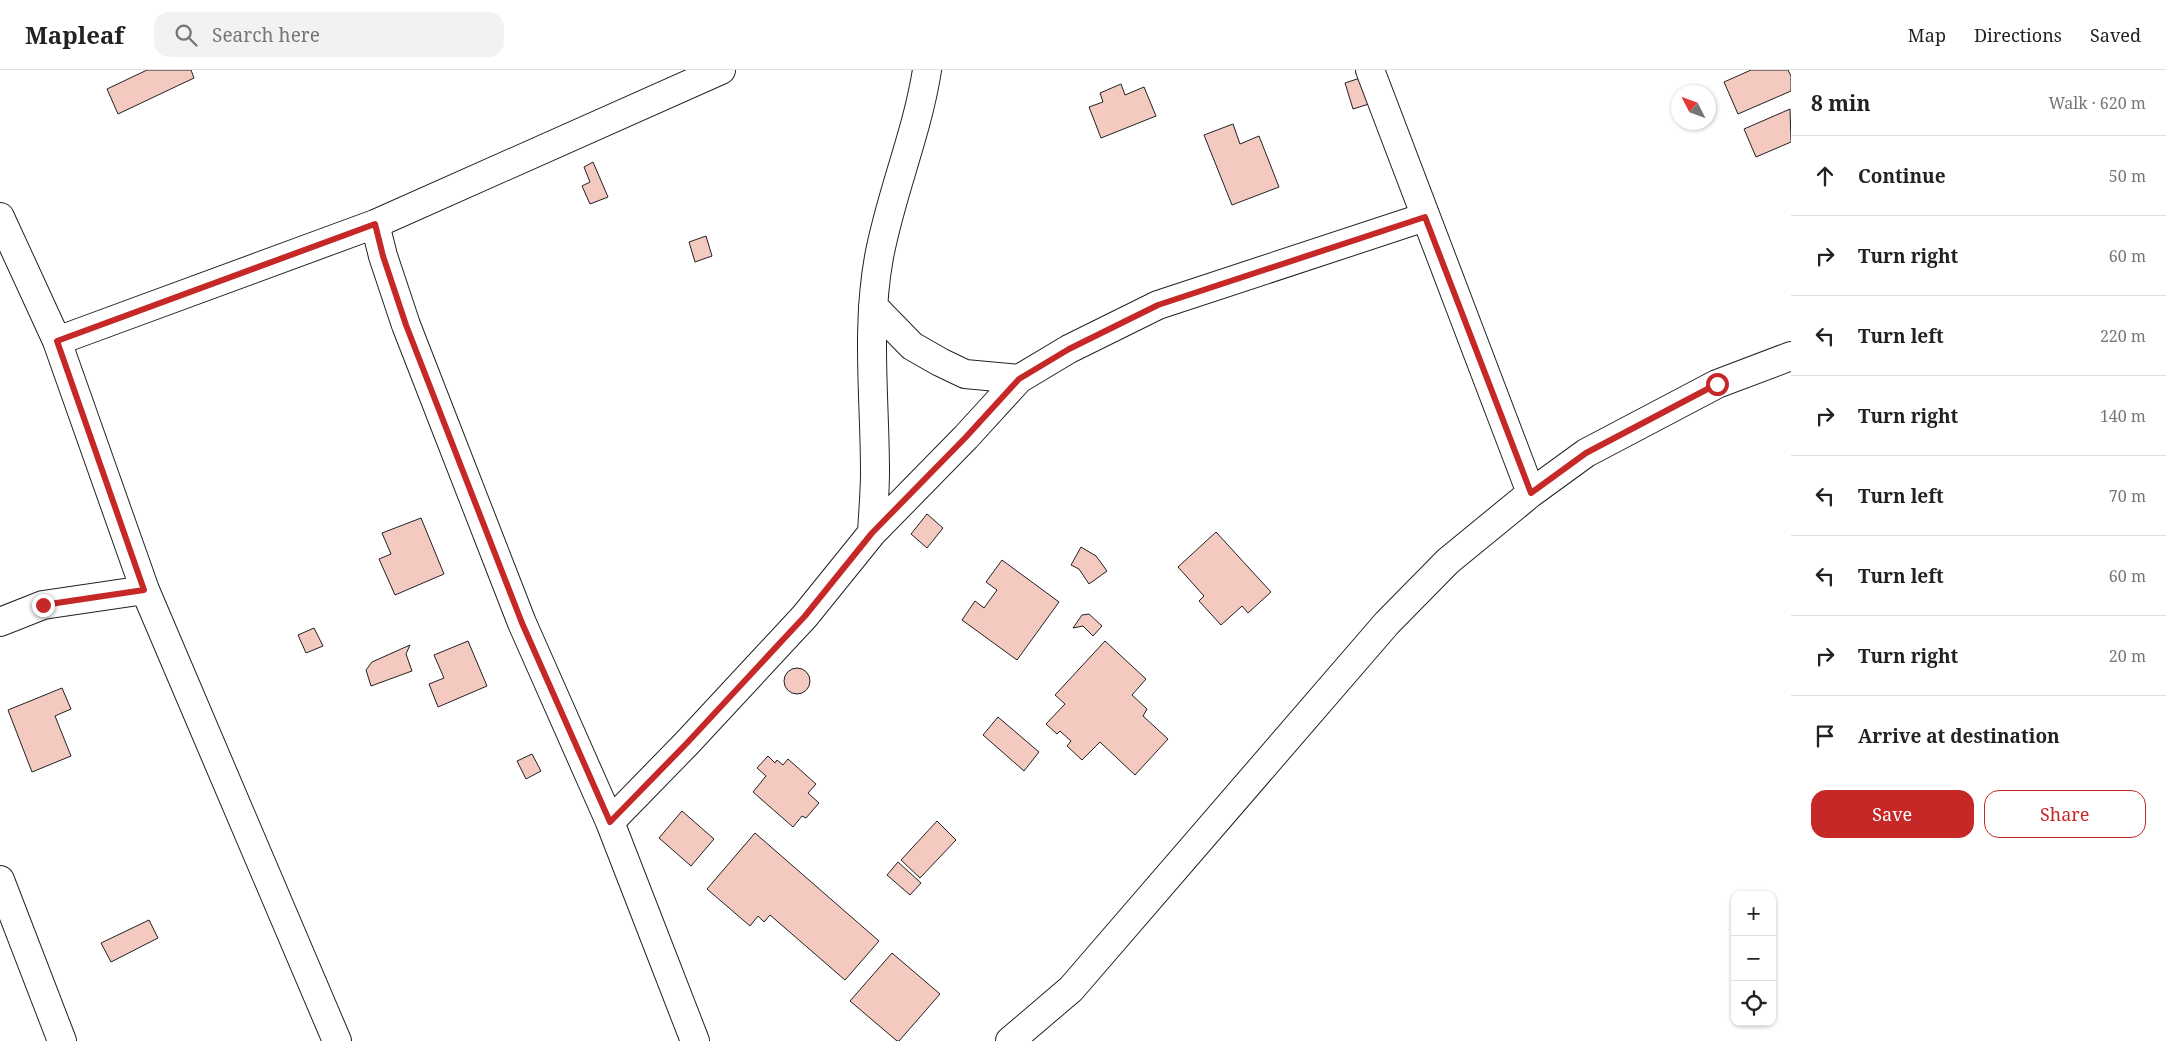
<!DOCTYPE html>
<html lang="en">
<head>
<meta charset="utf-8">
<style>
	:root { --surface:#fff; --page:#f2f2f2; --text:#222; --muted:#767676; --line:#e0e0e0; --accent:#c62828 }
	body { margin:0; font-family:"Noto Serif",serif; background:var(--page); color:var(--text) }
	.controls { position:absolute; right:15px; bottom:15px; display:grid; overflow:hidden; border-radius:10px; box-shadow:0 1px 4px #0004 }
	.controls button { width:45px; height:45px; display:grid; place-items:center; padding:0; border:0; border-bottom:1px solid var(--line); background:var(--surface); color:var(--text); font:25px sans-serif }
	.compass { position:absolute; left:1671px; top:15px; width:45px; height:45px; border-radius:50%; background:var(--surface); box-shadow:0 1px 4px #0004; rotate:312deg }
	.stop { position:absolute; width:15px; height:15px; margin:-11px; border:4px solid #c62828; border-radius:50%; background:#fff }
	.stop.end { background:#c62828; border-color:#fff; box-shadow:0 1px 5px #0008 }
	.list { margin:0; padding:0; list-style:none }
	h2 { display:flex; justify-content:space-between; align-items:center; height:65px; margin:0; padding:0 20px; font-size:21px }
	h2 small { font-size:16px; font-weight:400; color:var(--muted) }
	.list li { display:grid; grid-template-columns:32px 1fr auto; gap:15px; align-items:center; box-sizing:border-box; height:80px; padding:0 20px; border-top:1px solid var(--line) }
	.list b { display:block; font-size:19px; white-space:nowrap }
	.list em { font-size:16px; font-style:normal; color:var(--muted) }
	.actions { display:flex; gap:10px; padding:15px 20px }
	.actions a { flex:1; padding:11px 0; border:1px solid var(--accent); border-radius:15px; text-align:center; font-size:18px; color:var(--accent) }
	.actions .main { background:var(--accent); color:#fff }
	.icon { flex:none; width:28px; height:28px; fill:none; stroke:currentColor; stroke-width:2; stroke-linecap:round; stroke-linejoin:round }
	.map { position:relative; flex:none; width:1791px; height:971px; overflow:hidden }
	header { display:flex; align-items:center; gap:30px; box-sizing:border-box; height:70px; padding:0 25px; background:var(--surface); border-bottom:1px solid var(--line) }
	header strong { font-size:24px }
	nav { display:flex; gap:28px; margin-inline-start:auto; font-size:18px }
	.search { width:350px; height:45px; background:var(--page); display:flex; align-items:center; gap:12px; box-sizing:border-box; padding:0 18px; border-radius:15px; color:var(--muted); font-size:19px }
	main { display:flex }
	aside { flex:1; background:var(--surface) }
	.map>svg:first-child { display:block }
</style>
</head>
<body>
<header>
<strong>Mapleaf</strong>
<div class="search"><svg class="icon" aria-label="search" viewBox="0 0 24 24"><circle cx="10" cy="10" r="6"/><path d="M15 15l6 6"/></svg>Search here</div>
<nav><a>Map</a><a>Directions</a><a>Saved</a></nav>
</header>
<main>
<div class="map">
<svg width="1791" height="971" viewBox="0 0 1791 971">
	<rect width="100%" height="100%" fill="#fff"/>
	<path fill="#f3c9c0" stroke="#222" d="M147,0H191L194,8L118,44L107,19Z
		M1751,0H1788L1791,6V21L1738,44L1724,12Z
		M1366,6L1375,32L1353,39L1345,13Z
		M1121,14L1125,25L1144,17L1156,46L1101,68L1089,37L1103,32L1100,23Z
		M1790,39L1791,72L1756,87L1744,59Z
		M1233,54L1240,74L1259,66L1279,117L1232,135L1204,65Z
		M593,92L608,127L590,134L582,116L590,112L584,97Z
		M706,166L712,186L695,192L689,172Z
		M927,444L943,458L927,478L911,464Z
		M421,448L444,504L395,525L379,489L391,484L382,463Z
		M1216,462L1271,522L1248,543L1242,536L1221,555L1199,531L1204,526L1178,497Z
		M1081,477L1096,486L1107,501L1089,514L1079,499L1071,495Z
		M1002,490L1059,532L1017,590L962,550L975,531L984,538L997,520L986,512Z
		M1089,544L1102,556L1093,566L1083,556L1073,558L1082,545Z
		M314,558L323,576L306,583L298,565Z
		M468,571L487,616L438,637L429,614L444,608L434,585Z
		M1105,571L1146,609L1132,625L1147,639L1143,646L1168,669L1135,705L1100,672L1082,690L1067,676L1071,671L1060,661L1057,664L1046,654L1065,634L1055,625Z
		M410,575L406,584L412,601L371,616L366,600L372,592Z
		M784 611a13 13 0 1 1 26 0a13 13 0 1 1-26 0Z
		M62,618L71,639L55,646L71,686L32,702L8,640Z
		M998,647L1039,682L1024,701L983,665Z
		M532,684L541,701L526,709L517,691Z
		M768,686L775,693L777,690L783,695L788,689L816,714L808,723L819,733L806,748L802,746L793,757L753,722L766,706L757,698Z
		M682,741L714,769L691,796L659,768Z
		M937,751L956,770L920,808L901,790Z
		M755,763L879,871L845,910L770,845L764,852L758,846L750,856L707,819Z
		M898,792L921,813L910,825L887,805Z
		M149,850L158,868L111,892L101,873Z
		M892,883L940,924L899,971H897L850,931Z"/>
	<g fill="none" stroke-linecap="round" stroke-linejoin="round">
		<defs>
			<path id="street" d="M1370,0L1531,423
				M0,147L57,271L145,520L337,971
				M375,154L383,186L406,255L522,553L610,752
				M873,236L912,276L940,292L965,304L1019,309
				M57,271L375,154L721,0
				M872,463C873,443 875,422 875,402C875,331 866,258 879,187C891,123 917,64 927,0
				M0,552L43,535L145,520
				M0,810L62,971
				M695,971L610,752L687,673L805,546L872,463L966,367L1019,309L1069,279L1158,235L1425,147
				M1010,971L1071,919L1387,553L1448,491L1531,423L1586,383L1717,314L1791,286"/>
		</defs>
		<use href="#street" stroke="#222" stroke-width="30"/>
		<use href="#street" stroke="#fff" stroke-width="28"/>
	</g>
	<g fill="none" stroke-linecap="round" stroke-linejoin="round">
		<path stroke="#c62828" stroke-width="6" d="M43,535L144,520L57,271L375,154L383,186L406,255L522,553L610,752L687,673L805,546L872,463L966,367L1019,309L1069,279L1158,235L1425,147L1531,423L1586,383L1717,314"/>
	</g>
</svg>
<div class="controls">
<button>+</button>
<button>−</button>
<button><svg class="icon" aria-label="locate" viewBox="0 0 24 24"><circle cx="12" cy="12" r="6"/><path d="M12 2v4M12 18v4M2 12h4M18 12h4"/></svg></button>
</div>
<svg class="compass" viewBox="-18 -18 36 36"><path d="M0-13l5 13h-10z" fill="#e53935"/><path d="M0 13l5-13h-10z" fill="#767676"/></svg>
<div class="stop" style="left:1717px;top:314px"></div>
<div class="stop end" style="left:43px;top:535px"></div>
</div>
<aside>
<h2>8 min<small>Walk · 620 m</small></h2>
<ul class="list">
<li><svg class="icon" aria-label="ahead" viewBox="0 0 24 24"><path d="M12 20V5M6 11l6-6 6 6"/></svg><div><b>Continue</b></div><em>50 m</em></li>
<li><svg class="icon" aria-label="right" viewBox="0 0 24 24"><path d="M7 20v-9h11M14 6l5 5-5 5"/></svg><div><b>Turn right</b></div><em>60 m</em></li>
<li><svg class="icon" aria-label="left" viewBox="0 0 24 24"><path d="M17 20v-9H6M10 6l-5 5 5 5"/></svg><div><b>Turn left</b></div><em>220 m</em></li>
<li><svg class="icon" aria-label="right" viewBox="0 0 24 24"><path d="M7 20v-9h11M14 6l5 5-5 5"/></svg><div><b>Turn right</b></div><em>140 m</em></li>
<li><svg class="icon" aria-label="left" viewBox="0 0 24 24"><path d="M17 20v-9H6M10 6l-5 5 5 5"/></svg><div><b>Turn left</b></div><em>70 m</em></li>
<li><svg class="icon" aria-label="left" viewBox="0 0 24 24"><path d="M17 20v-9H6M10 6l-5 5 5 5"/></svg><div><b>Turn left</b></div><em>60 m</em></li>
<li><svg class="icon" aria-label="right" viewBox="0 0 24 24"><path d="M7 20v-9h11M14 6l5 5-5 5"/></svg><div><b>Turn right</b></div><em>20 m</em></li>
<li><svg class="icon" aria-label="arrive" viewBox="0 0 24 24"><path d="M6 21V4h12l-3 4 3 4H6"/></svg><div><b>Arrive at destination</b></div></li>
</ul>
<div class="actions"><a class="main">Save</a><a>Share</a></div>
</aside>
</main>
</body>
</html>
